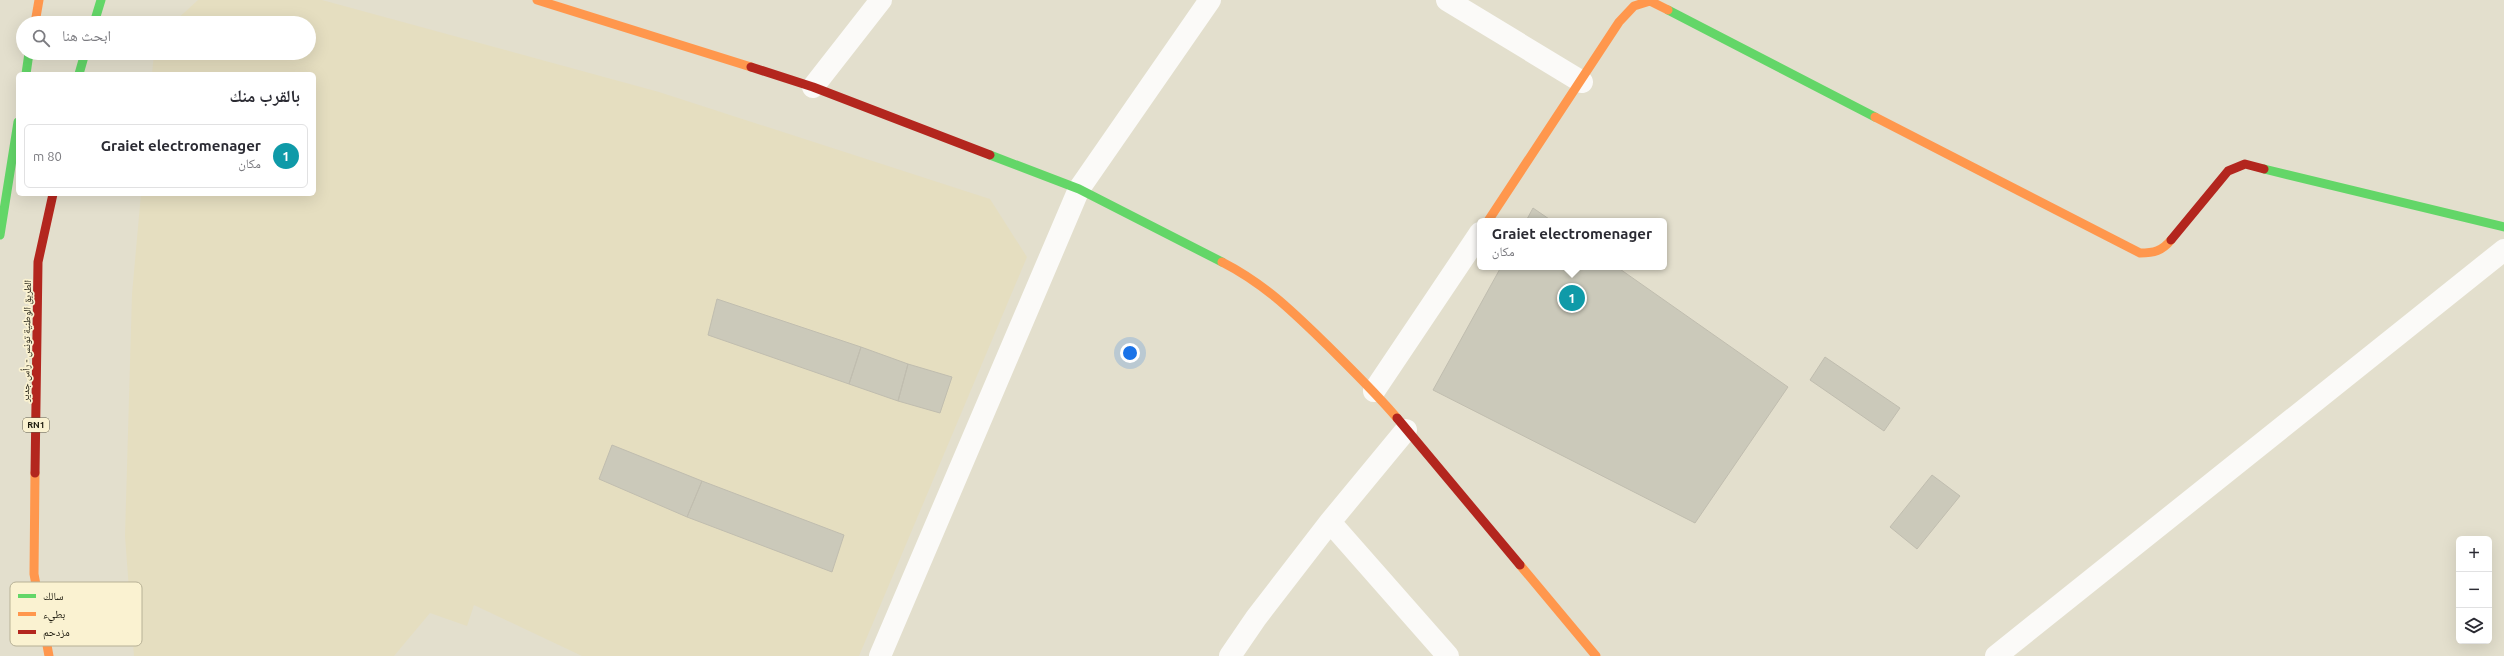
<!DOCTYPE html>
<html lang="ar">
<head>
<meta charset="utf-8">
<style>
	:root { --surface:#fff; --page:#f2f2f3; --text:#2b2b33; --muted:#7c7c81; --line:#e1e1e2; --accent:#1a73e8 }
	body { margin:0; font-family:Ubuntu,"Noto Naskh Arabic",sans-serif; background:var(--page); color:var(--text); direction:rtl }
	.controls { position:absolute; right:12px; bottom:12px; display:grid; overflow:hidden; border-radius:6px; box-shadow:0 4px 16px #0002 }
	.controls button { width:36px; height:36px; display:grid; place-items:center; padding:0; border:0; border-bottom:1px solid var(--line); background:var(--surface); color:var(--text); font:20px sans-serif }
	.you { position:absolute; left:1130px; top:353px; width:14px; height:14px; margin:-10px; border:3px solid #fff; border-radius:50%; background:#1a73e8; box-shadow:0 0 0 6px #1a73e833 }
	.badge { display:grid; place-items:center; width:26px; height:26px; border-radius:50%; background:var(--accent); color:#fff; font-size:13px; font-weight:700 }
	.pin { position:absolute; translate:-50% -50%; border:2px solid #fff; box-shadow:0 1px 4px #0006 }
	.popup { position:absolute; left:1477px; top:218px; width:190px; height:52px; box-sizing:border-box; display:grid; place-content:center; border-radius:6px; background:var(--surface); filter:drop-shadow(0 1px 3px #0005); font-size:13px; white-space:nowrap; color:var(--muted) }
	.popup b { font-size:15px; color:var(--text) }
	.popup::after { content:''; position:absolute; left:50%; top:100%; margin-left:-8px; border:8px solid transparent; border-top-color:var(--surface) }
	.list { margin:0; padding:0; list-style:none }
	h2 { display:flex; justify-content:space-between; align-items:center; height:52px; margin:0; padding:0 16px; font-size:17px }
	h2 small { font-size:13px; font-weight:400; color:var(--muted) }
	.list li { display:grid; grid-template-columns:26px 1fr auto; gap:12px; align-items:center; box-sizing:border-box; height:64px; margin:0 8px 8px; padding:0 8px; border:1px solid var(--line); border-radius:6px }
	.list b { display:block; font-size:15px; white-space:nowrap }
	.list p { margin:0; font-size:13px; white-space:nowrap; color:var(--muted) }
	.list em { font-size:13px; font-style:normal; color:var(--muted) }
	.icon { flex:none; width:22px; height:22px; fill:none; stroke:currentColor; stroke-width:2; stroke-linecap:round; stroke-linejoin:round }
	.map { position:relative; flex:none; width:2504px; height:656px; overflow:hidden; direction:ltr }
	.search { position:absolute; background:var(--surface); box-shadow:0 4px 16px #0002; left:16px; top:16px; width:300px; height:44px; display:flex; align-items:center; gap:10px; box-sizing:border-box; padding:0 14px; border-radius:22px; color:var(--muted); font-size:15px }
	.panel { position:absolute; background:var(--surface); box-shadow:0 4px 16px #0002; left:16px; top:72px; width:300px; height:124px; border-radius:6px; direction:rtl }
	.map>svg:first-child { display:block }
</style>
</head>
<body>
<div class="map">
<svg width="2504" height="656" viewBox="0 0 2504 656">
	<rect width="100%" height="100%" fill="#e3dfcd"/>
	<path fill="#e5dec0" d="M198,0H322L659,92L990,199L1027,257L859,656H582L474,605L467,626L430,613L394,656H134L125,536L132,294L141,194H314V74H152L154,53H309V23H173Z"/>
	<path fill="#cbc9ba" stroke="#c0bdaf" d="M1533,208L1552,221H1526Z
		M1501,267H1617L1788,387L1695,523L1433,390Z
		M717,299L861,347L849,384L708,335Z
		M861,347L908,364L898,401L849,384Z
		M1825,357L1900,408L1884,431L1810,380Z
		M908,364L952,377L940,413L898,401Z
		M612,445L702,481L687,517L599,479Z
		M1932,475L1960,496L1917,549L1890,527Z
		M702,481L844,535L832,572L687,517Z"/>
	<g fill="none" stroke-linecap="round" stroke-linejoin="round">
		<path stroke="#fbfaf8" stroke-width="22" d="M1447,0L1582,82
			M813,87L881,0
			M1374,391L1480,233
			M1406,430L1330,522L1448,656
			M880,656L1079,189L1210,0
			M1230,656L1256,618L1330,522
			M1996,656L2504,250"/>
		<path stroke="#63d668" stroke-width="9" d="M1668,10L1875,117
			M94,23L101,0
			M26,74L29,53
			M79,74L85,53
			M990,155L1079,189L1222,262
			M2264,169L2504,227
			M0,235L18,122"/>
		<path stroke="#ff974d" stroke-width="9" d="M537,0L751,67
			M35,23L39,0
			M1875,117L2140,253C2154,253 2162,251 2171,240
			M1488,221L1619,22L1634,6L1650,1L1668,10
			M1222,262C1265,284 1293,312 1327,345C1351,369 1375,392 1397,418
			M35,473L34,574L49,656
			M1520,565L1596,656"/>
		<path stroke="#b3261e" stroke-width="9" d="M751,67L813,87L990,155
			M2171,240L2228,171L2245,164L2264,169
			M1397,418L1520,565
			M35,473L38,262L53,194"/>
	</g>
	<g text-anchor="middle" stroke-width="3.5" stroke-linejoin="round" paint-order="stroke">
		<rect fill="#faf2d1" stroke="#5d5947" stroke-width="1" x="23" y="418" width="26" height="14" rx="3"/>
		<g font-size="9" font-weight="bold" fill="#1a180c">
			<text x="36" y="428">RN1</text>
		</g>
		<g font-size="10" fill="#1a180c" stroke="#faf2d1">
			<text transform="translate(26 341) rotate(-89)" y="4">الطريق الوطنية تونس - رأس جدير</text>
		</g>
	</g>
	<rect x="10" y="582" width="132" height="64" rx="6" fill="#faf2d1" stroke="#b7b196" stroke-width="1"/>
	<rect x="18" y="594" width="18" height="4" fill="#63d668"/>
	<rect x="18" y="612" width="18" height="4" fill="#ff974d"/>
	<rect x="18" y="630" width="18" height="4" fill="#b3261e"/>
	<g font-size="11" fill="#1a180c">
		<text x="43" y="600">سالك</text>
		<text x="43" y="618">بطيء</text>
		<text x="43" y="636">مزدحم</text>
	</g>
</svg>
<div class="controls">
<button>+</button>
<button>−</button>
<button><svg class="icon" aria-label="layers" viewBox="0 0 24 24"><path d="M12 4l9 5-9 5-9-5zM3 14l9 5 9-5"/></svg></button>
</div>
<div class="you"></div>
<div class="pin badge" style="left:1572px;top:298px;background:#0f9aa8">1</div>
<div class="popup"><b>Graiet electromenager</b>مكان</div>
<div class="search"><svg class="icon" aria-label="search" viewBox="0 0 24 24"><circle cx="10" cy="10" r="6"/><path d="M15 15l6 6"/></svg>ابحث هنا</div>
<section class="panel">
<h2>بالقرب منك<small></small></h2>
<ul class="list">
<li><span class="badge" style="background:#0f9aa8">1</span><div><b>Graiet electromenager</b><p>مكان</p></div><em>80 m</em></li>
</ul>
</section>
</div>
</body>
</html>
